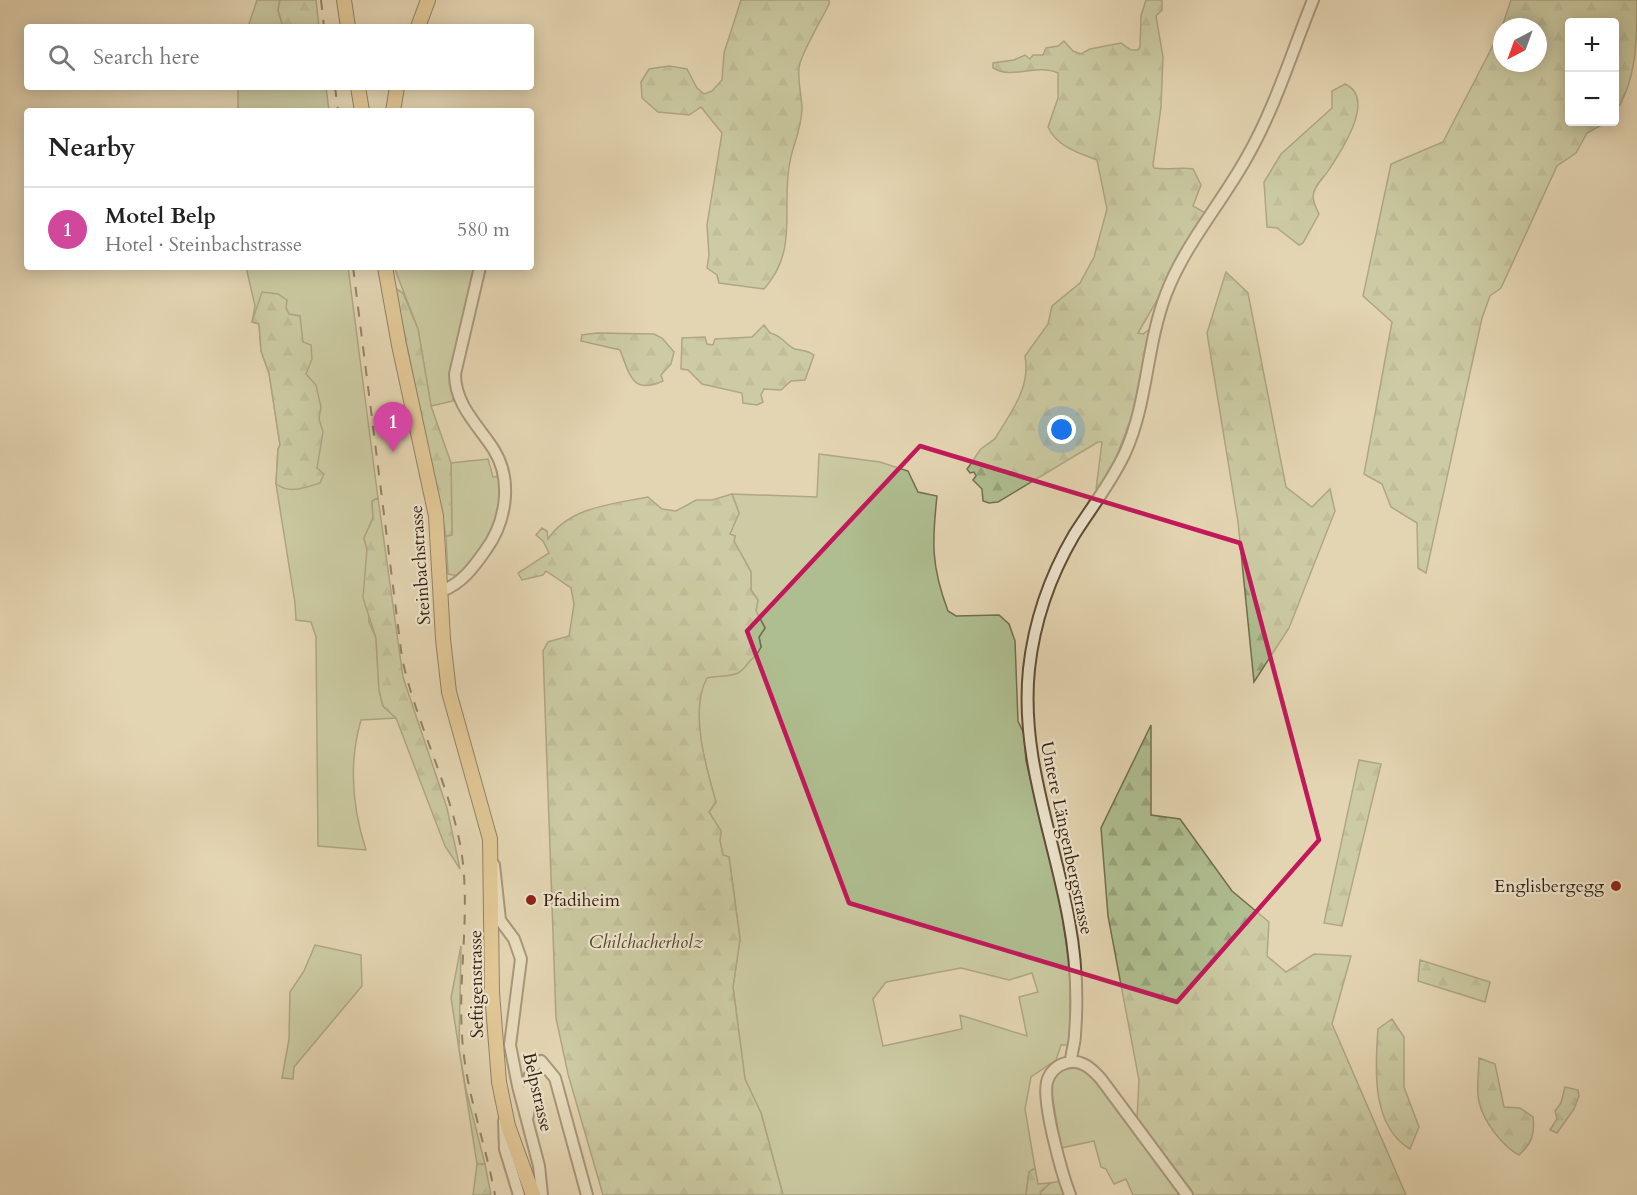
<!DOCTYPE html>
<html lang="en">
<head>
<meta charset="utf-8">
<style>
	:root { --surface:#fff; --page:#f2f2f2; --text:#222; --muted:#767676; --line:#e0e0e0; --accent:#db2777 }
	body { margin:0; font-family:Cardo,serif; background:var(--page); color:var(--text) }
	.controls { position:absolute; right:18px; top:18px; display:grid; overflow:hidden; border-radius:6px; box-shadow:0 3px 15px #0003 }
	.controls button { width:54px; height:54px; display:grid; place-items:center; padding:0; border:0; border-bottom:2px solid var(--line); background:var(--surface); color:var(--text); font:30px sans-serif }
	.compass { position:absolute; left:1493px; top:18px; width:54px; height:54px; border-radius:50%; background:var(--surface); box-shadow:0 3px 15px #0003; rotate:221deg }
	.you { position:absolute; left:1062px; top:430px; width:21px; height:21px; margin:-15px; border:4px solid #fff; border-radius:50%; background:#1a73e8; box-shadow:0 0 0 9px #1a73e833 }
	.badge { display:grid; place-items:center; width:39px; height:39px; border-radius:50%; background:var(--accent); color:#fff; font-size:20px; font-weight:700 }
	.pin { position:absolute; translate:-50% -50px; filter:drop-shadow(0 2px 3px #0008) }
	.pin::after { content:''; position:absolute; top:32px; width:21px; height:18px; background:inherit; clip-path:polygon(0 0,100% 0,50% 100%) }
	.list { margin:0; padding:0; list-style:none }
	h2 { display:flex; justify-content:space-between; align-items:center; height:78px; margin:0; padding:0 24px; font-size:26px }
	h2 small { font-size:20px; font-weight:400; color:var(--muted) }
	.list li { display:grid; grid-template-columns:39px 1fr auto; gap:18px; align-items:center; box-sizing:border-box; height:84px; padding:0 24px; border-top:2px solid var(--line) }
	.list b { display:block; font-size:22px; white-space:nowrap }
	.list p { margin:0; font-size:20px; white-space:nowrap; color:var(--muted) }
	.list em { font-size:20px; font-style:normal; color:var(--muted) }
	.icon { flex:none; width:33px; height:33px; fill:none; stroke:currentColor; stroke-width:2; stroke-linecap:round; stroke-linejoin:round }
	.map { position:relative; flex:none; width:1637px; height:1195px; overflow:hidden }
	.search { position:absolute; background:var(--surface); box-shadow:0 3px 15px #0003; left:24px; top:24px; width:510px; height:66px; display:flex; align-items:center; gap:15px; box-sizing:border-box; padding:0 21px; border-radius:6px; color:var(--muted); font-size:22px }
	.panel { position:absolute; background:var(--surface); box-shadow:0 3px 15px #0003; left:24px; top:108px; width:510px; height:162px; border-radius:6px }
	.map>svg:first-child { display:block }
</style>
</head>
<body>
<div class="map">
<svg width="1637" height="1195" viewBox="0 0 1637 1195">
	<defs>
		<pattern id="forest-firs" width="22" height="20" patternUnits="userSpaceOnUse" patternTransform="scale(1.5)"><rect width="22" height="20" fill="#afbe90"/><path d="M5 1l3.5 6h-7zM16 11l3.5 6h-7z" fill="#97a37b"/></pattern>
	</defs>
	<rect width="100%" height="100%" fill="#e4d5b2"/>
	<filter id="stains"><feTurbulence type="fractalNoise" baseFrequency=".00333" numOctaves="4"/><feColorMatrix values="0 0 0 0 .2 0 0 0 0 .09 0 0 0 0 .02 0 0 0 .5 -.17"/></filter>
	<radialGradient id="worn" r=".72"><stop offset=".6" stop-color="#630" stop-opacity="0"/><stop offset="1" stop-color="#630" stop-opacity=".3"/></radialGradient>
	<path fill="#afbe90" stroke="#716e4e" stroke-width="1.5" fill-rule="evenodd" d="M257,0H280L278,10L283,27H248Z
		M238,87H326L329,111H238Z
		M246,267H348L378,498L372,501L373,518L364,538L367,549L369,622L376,638L379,690L383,706L396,718L361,720C348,765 352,807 366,850L318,846L316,637L311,622L296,620L295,603L276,484L278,449L280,445L269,373L261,351L259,324L252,322L255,306Z
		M394,267L477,268L451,380L453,401L431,406L418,329Z
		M819,454L880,462L908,471L918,492L937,496C932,542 931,566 948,611L956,616L999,615L1009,624L1015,641L1018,721L1024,734L1026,761L1060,901L1070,969V1040L1067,1045H1061L1056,1060L1031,1077L1025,1109L1035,1168L1029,1172L1026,1195H783L761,1113L745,1080L733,987L740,939L729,857L723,855L720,841L721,831L709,812L716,802C706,768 689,710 707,677C744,673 736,674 761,647L759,637L765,628L756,611L758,600L751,590V572L734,541L735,536L729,534L739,513L732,494L817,497ZM961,968L1009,980L1032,973L1038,992L1019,997L1027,1036L960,1015L962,1029L883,1046L873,999L886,982Z
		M488,459L493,477L500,476C501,525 490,540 459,576L448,574L446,536L452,535L451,463Z
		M315,945L361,955L362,986L294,1067L293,1079L282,1078L289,1039L290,992L304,971Z
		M461,946L459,1048L466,1090L485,1164H477L451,998Z
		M1070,1067L1089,1072L1100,1084L1182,1195H1133L1126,1179L1114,1184L1106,1169L1101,1167L1094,1141L1061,1148L1051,1088C1054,1077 1058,1070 1070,1067Z
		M1060,1181L1066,1195H1041L1040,1193L1050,1183Z"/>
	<path fill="url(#forest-firs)" stroke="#716e4e" stroke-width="1.5" d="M280,0H316L319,27H283L278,10Z
		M741,0H829V4C820,23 807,43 800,63C796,76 802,95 802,109C801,133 792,145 789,167C782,212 798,251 764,289L719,283L717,275L707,268L709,255L707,225L722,133L701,107L689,115L658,112L642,98L641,82L649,69L669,66L687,69L697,88L704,94L712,91L722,80L724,53Z
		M1146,0H1162V10L1156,16L1163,57L1161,107L1153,165L1154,168C1166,170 1186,167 1193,169L1201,185L1193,206L1207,214L1138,333L1143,334L1151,328L1137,403L1114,463L1099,490L1096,489L1102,442H1098L998,502L989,503L983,501L982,489L973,480L976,476L974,472L970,473L967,469C972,463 976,455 981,449C985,445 993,442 996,437C1011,412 1031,387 1025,356L1048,324L1052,306L1080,283L1094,257L1107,209L1097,160C1079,153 1057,147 1048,127L1058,98V73C1037,63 1013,80 993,68V63L1014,60L1025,55L1030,59L1033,55H1043L1046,48L1058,46L1064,41L1073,51L1081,54L1090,49L1121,43L1131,50H1138L1140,47L1141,16Z
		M1511,0H1637C1637,40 1637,80 1615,113L1614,22H1570V122H1607L1587,133L1576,153L1557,166L1501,288L1490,296L1482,318L1426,573L1418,568L1417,523L1391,507L1382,484L1364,474L1392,322L1363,296L1391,164L1443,142L1502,28V63H1538V27H1502Z
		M1345,84C1376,98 1343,148 1330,168C1325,177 1314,185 1313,196C1313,202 1316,208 1319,214L1303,243L1299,245L1277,228L1267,227L1264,182L1281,154L1332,108V91Z
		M1226,272L1248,293L1286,487L1312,507L1330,489L1335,511L1289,628L1254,682L1238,522L1207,333Z
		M395,288L403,293L418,329L431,406L451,463L452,535L446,536Z
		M262,292L278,294L287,300L286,308L289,314L300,316L303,342L311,345L312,359L306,374L316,385L321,407L319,419L323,432L317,468L324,474L320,483C304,488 290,494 276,484L278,449L280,445L269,373L261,351L259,324L252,322Z
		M764,325L770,333C782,335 785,345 795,349C803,351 807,350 814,355L805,380L791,381L781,390L764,389L761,395L763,402L757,405L743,403L742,393L702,384L688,370L681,369L682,338L705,337L707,344L713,345L715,339L752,337Z
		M597,333L654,334L662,338L674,352L671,364L661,375L663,381C632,395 630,375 620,350L581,341L582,335Z
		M732,494L739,513L730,534L735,536L734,541L751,572V590L758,600L756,611L765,628L759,637L761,647L756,656C748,660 746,669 738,673C729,677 716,676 707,678C689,710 706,768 716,802L709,812L721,831L720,841L723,855L729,857L740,939L733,987L745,1079L761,1113L783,1195H603L568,1074L556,1018L543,651L548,642L569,636L574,604L571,588L546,571L543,575L522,580L518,573L549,553L543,541L536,535L542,528L547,531L548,539C569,507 613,504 648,497L662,509L676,511L696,500H712Z
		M378,498L403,677L447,808L460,869L445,846L396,718L383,706L379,690L376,638L363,598L367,549L364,538L373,518L372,501Z
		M1151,725V815L1180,819L1232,891L1269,922L1267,956L1286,972L1314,954L1351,956L1332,1024L1406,1195H1191L1137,1120L1139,1080L1108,916L1101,828Z
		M1359,760L1381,764L1342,926L1324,923Z
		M1420,960L1490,982L1485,1002L1418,981Z
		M1392,1019L1404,1037V1087L1419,1127L1410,1149C1371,1126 1375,1068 1378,1029Z
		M1479,1058L1495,1064L1504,1107L1520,1108L1533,1117C1535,1134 1532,1143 1519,1155C1502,1146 1484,1122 1479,1102C1476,1089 1479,1072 1479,1058Z
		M1565,1087L1578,1090L1579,1096L1574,1109L1557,1133L1550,1130L1557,1119L1555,1111L1561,1103Z
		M477,1164H485L491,1195H473Z
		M1035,1168L1038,1184L1050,1183L1040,1192L1041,1195H1026L1029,1172Z"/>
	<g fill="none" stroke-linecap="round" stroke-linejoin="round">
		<defs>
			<path id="minor" d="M442,591C462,583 473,568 485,551C506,523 513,481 494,450C478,425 455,405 455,374L480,267
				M494,865L500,920L514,939L521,959L510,1045L518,1086L539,1166L542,1195
				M1071,1062C1071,1053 1075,1044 1075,1034C1078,996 1076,958 1069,921C1054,836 1020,757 1029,669C1034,623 1050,576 1074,535C1091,508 1111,483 1125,453C1148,402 1146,346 1166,294C1185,244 1221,204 1247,157C1275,108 1292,52 1313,0
				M527,1118C534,1101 520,1071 541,1061L555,1078L587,1195
				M504,1121L505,1149L519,1195
				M1070,1195C1062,1174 1042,1103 1047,1082C1049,1073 1057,1065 1066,1063C1081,1058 1092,1069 1101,1079L1187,1195"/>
			<path id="major" d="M344,0L348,27
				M418,27L428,0
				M358,87L362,111
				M393,111L397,87
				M385,267L399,345L436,516L443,639L449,692L490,839L492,992L499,1082L508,1126L533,1195"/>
		</defs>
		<use href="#minor" stroke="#5f4c35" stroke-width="14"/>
		<use href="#major" stroke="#331e0b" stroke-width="16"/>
		<use href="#minor" stroke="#ede4cd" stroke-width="10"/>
		<use href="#major" stroke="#e2ba79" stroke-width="14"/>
		<path stroke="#331e0b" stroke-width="2" stroke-dasharray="10 10" stroke-linecap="butt" d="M321,0L324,27
			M335,87L338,111
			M353,267L402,658C416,723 449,783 461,849C471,911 458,973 462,1035C465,1090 485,1141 495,1195"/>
	</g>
	<path d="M0 0H1637V1195H0ZM920,446L1240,543L1319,840L1177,1002L849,903L747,631Z" fill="#e4d5b2" fill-opacity=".55" fill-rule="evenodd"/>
	<path fill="none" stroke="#c2185b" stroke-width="4.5" stroke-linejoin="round" d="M920,446L1240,543L1319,840L1177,1002L849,903L747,631Z"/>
	<g fill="#8f2418" stroke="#ede4cd" stroke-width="2">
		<circle cx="1616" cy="886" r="6"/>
		<circle cx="531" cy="900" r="6"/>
	</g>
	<g text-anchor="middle" stroke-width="4.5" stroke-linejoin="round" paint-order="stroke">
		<g font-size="18" fill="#331e0b" stroke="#ede4cd">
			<text transform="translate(420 565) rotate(-94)" y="6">Steinbachstrasse</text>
			<text transform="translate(1067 838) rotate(78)" y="6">Untere Längenbergstrasse</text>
			<text transform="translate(476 984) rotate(-91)" y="6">Seftigenstrasse</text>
			<text transform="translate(538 1092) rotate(77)" y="6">Belpstrasse</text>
		</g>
		<g font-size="18" fill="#331e0b" stroke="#ede4cd" text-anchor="end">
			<text x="1604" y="892">Englisbergegg</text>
			<text x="543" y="906" text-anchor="start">Pfadiheim</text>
		</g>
		<g font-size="18" font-style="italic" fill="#52462c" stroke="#ede4cd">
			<text x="646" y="948">Chilchacherholz</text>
		</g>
	</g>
	<rect width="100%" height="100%" filter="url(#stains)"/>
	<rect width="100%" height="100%" fill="url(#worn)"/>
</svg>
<div class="controls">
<button>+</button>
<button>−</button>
</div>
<svg class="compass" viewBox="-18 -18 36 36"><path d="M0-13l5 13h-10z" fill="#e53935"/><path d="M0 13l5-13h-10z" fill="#767676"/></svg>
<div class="you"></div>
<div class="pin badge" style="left:393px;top:452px;background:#d1479c">1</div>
<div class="search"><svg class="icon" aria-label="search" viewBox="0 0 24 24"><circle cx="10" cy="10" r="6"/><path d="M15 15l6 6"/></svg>Search here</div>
<section class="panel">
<h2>Nearby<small></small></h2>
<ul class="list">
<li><span class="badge" style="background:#d1479c">1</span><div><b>Motel Belp</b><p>Hotel · Steinbachstrasse</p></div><em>580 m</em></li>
</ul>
</section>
</div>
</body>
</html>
